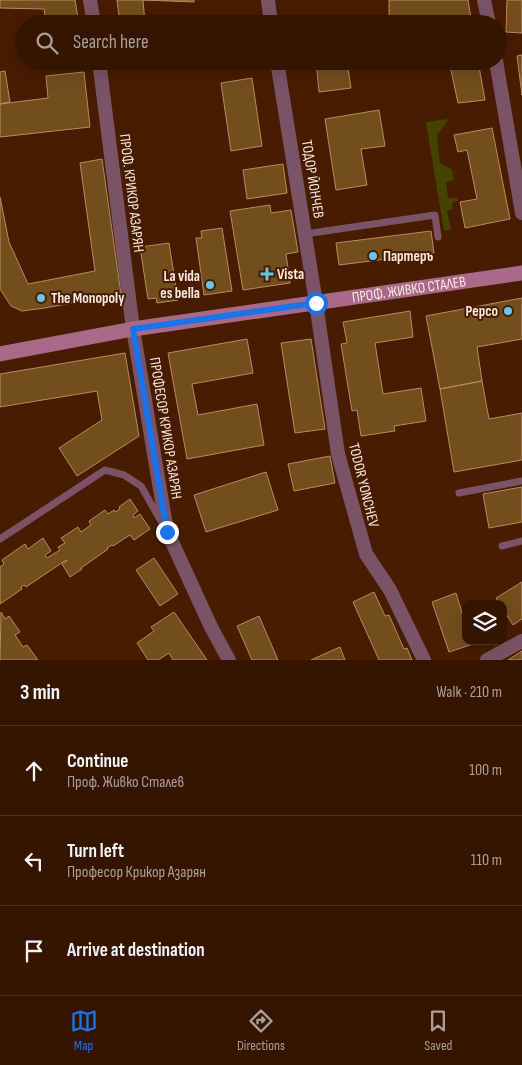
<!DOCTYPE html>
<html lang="en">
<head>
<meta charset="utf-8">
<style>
	:root { --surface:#361500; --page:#3d1e0a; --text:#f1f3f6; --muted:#aa9f99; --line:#503422; --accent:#1a73e8 }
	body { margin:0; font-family:"Sofia Sans Condensed",sans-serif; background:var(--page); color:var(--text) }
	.controls { position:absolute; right:15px; bottom:15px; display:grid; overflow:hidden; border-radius:10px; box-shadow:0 5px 20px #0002 }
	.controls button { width:45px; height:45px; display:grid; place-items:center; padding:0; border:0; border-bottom:1px solid var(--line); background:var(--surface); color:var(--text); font:25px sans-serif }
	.stop { position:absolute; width:15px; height:15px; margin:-11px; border:4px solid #1a73e8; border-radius:50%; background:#fff }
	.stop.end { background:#1a73e8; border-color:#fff; box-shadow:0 1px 5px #0008 }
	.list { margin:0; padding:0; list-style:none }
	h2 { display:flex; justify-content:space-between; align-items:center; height:65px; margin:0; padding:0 20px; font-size:21px }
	h2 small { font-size:16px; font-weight:400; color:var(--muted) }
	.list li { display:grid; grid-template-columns:32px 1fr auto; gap:15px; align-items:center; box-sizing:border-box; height:90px; padding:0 20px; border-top:1px solid var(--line) }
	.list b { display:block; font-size:19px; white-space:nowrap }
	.list p { margin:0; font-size:16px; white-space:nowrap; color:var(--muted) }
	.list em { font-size:16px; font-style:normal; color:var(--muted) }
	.icon { flex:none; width:28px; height:28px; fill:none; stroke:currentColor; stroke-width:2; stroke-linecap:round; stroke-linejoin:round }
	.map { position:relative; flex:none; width:522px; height:660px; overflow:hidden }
	.search { position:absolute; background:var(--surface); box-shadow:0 5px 20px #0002; left:15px; right:15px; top:15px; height:55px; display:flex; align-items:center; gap:12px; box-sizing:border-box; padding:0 18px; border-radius:28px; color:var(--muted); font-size:19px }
	.sheet { height:335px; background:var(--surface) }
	nav { display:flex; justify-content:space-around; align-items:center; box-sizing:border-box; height:70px; border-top:1px solid var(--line); background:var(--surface); font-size:14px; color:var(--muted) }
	nav a { display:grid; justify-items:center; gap:2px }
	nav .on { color:var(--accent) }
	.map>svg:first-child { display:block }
</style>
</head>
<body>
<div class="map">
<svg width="522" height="660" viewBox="0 0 522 660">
	<rect width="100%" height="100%" fill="#481c00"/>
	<path fill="#440" d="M449,119L437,135L440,163L452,170L454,180L446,182L448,198H457L458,201L453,202L452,209L447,211L451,230L444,231L426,122Z"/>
	<path fill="#734e1d" stroke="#b58d5f" d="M0,0H75L79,24H46L44,9L0,8Z
		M117,0H194V2L143,0L145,24H120Z
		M389,0H468L472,24H389Z
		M507,0H522V33L506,32Z
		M342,16L343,24H311L310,19Z
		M522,55V95L517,56Z
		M316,61H347L351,88L319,92Z
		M449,61H478L485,100L458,103Z
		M5,71L10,102L0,104V72Z
		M84,72L90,127L0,137V104L48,98L46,76Z
		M252,78L262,146L231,151L221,83Z
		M379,110L385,146L361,149L367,185L336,190L325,119Z
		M492,128L510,219L465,228L460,202L477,199L467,150L458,152L454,135Z
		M102,159L121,294L45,308L22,311L11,306L0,289V197L9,242L28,284L95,271L80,163Z
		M283,164L287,193L247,199L243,170Z
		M270,205L271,213L291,210L298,252L286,254L290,283L243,290L230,211Z
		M222,228L232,291L204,295L196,238H202L201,231Z
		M431,231L434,253L339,265L336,243Z
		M169,243L178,300L157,303L156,298L148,299L140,247Z
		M522,298V339L477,347L482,381L440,389L426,316Z
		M410,311L413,337L375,343L383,394L421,388L426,421L394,426L395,431L361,436L357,410L352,411L341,344L347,343L343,322Z
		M247,339L253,373L192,384L198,415L257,404L264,445L187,459L168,353Z
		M311,339L325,429L295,433L281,343Z
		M125,353L139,436L77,476L59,448L102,420L97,391L0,407V374Z
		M482,381L489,419L522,413V460L454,472L440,389Z
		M330,456L335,483L294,491L288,464Z
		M266,472L278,510L206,532L194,495Z
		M522,487V522L489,528L483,494Z
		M130,499L138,511L133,515L134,518L140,514L150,529L134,540L130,535L113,546L112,545L107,548L108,549L81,568L82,569L70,577L62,564L67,561L66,560L26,587L24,585L21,587L22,589L0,604V567L4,564L2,560L25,544L28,549L43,538L51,551L45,555L47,558L60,550L58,547L65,543L61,538L78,527L81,532L91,525L89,521L105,510L108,514L114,510L115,512L120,509L119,507Z
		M154,558L178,594L160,606L136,570Z
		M522,582V619L513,625L503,609V604H500L496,598Z
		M374,592L385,616L389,615L404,649L407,648L412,660H379L353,602Z
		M456,593L464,619L466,618V641H482L449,652L432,602Z
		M1,612L5,619L9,616L20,632L15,635L23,647L27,645L38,660H0Z
		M174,612L207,660H173L169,653L158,660H148L137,643L154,631L151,627Z
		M259,616L278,660H252L237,626Z
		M340,647L345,660H311Z
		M522,651V660H508Z"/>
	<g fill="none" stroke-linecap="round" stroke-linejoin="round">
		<path stroke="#7c5366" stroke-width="7" d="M305,234L435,215L438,237
			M459,493L522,481
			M0,539L105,470L124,475L141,486L162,523
			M502,546L522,541"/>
		<path stroke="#7c5366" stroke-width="14" d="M90,0L94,24
			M268,0L271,24
			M484,0L489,24
			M99,61L133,329L167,531L211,627L229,660
			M277,61L316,303L338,454L366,554L390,590L424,660
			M496,61L522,213
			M487,660L522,641"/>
		<path stroke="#aa6988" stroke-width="15" id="s1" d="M0,354L133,329L522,273"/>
	</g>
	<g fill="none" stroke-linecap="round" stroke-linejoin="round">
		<path stroke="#1a73e8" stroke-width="6" d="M167,532L133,329L316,303"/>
	</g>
	<g fill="#67c4ef" stroke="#481c00" stroke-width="2">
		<circle cx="373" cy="256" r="5"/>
		<path d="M264.5 266.5h5v5h5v5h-5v5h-5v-5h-5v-5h5z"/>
		<circle cx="210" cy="285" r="5"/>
		<circle cx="41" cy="298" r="5"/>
		<circle cx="508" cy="311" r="5"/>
	</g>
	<g text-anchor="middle" stroke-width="4" stroke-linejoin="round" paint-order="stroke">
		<g font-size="15" fill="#fbe9e0" stroke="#481c00">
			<text transform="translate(313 179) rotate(81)" y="5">ТОДОР ЙОНЧЕВ</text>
			<text transform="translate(132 193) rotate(83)" y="5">ПРОФ. КРИКОР АЗАРЯН</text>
			<text dy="5" stroke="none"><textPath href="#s1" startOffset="414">ПРОФ. ЖИВКО СТАЛЕВ</textPath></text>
			<text transform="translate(166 428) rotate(81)" y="5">ПРОФЕСОР КРИКОР АЗАРЯН</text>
			<text transform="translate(364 485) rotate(76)" y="5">TODOR YONCHEV</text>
		</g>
		<g font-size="15" font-weight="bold" fill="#fbe9e0" stroke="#481c00" text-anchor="start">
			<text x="383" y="261">Партеръ</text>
			<text x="277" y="279">Vista</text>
			<text x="200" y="281" text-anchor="end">La vida<tspan x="200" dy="17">es bella</tspan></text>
			<text x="51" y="303">The Monopoly</text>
			<text x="498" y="316" text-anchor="end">Pepco</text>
		</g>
	</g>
</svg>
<div class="controls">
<button><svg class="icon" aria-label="layers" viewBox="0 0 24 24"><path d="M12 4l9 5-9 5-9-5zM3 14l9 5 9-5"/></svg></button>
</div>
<div class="stop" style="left:316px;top:303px"></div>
<div class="stop end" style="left:167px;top:532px"></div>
<div class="search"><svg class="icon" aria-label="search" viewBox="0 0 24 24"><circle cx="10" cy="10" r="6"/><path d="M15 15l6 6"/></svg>Search here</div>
</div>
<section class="sheet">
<h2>3 min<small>Walk · 210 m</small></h2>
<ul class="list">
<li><svg class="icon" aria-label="ahead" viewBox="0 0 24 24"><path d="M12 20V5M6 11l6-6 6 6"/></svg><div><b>Continue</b><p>Проф. Живко Сталев</p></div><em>100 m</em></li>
<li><svg class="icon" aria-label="left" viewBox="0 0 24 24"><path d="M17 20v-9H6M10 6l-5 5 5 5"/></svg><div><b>Turn left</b><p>Професор Крикор Азарян</p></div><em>110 m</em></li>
<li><svg class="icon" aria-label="arrive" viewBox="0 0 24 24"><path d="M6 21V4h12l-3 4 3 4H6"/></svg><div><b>Arrive at destination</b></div></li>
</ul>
</section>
<nav>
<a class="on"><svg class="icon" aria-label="map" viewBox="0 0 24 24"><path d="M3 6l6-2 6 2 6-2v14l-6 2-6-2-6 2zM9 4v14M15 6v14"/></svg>Map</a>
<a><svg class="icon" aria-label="directions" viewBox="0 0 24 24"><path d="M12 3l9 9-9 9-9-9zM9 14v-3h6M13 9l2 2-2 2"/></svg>Directions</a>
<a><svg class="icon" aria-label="saved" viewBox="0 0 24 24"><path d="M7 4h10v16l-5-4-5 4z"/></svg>Saved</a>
</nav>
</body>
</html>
